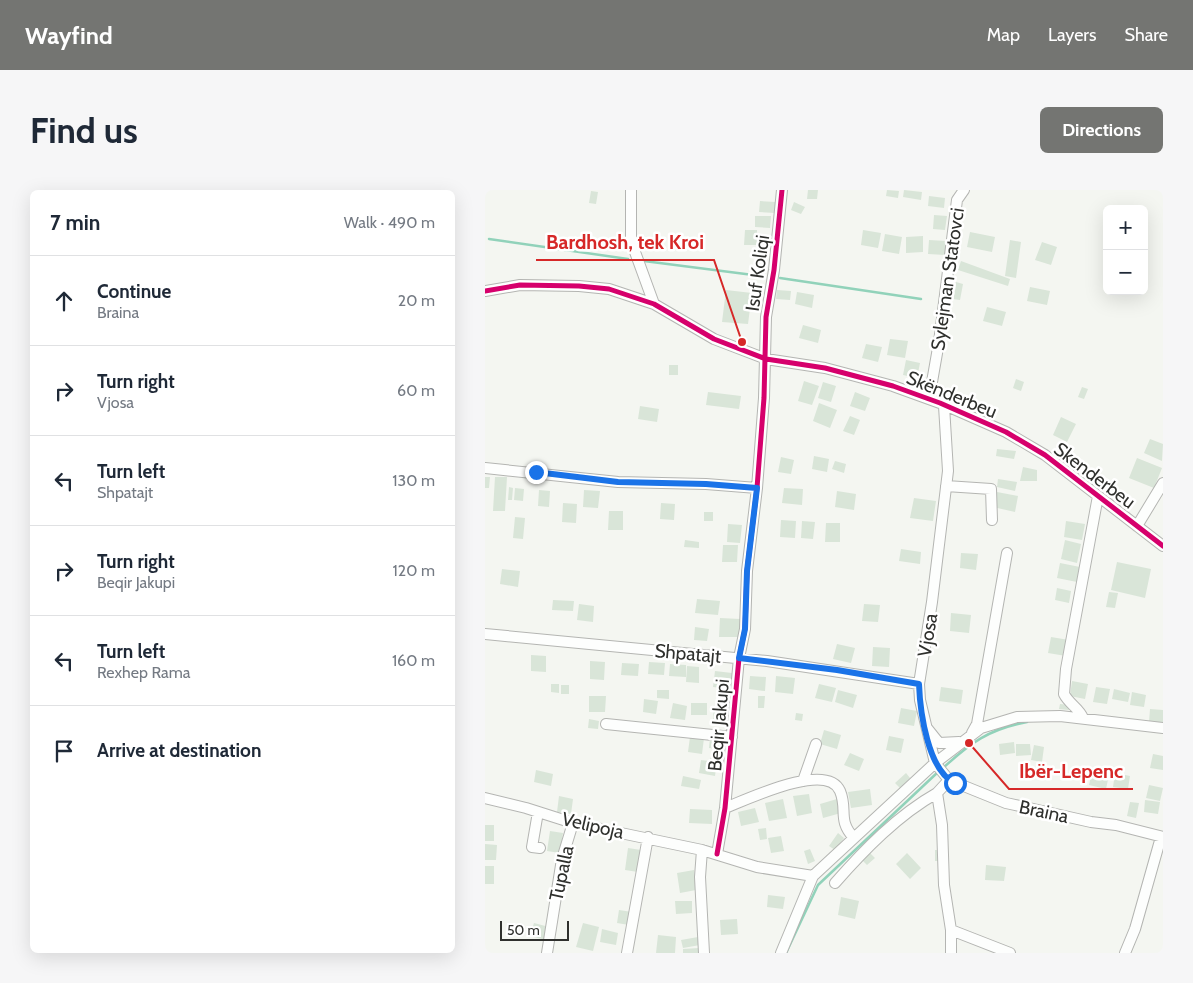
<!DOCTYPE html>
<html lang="en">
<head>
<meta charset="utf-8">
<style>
	:root { --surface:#fff; --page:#f6f6f7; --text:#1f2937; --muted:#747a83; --line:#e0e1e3; --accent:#747572 }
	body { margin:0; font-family:Cabin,sans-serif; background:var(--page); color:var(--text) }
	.controls { position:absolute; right:15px; top:15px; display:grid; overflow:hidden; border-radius:8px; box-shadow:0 5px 20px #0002 }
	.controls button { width:45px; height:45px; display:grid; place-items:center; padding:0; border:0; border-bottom:1px solid var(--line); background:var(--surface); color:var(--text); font:25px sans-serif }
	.scale { position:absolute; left:15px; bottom:12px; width:69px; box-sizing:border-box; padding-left:5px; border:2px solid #2f302d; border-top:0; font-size:14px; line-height:18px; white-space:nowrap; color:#2f302d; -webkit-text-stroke:4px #fff; paint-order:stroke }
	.stop { position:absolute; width:15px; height:15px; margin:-11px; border:4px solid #1a73e8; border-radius:50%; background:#fff }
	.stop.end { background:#1a73e8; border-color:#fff; box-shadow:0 1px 5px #0008 }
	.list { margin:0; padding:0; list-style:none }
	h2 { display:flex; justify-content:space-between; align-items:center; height:65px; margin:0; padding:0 20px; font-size:21px }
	h2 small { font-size:16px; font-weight:400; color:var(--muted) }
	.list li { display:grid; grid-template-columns:32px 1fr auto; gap:15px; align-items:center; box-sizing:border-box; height:90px; padding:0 20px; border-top:1px solid var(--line) }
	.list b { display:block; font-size:19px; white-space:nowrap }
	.list p { margin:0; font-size:16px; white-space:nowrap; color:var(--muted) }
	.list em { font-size:16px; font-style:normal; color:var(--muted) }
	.icon { flex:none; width:28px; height:28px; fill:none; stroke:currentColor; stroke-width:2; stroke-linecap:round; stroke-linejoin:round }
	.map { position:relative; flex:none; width:678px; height:763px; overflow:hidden; border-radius:8px }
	header { display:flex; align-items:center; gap:30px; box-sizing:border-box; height:70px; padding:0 25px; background:var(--accent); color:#fff }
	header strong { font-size:24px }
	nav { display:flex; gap:28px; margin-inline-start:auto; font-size:18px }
	.intro { display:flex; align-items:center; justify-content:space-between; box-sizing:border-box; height:120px; padding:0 30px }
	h1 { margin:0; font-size:35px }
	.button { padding:12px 22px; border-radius:8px; background:var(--accent); color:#fff; font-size:18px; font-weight:700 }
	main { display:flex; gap:30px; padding:0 30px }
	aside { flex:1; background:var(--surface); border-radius:8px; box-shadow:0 5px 20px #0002 }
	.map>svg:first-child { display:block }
</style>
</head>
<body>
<header>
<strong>Wayfind</strong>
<nav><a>Map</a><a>Layers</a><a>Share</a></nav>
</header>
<div class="intro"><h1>Find us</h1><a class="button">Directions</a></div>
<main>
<aside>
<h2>7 min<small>Walk · 490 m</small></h2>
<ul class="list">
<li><svg class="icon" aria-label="ahead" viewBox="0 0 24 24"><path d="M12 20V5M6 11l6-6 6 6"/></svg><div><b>Continue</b><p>Braina</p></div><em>20 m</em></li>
<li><svg class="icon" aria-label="right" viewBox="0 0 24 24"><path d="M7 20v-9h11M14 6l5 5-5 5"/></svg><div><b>Turn right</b><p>Vjosa</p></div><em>60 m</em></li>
<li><svg class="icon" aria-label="left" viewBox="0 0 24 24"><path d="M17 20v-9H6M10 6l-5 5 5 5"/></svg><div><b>Turn left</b><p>Shpatajt</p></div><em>130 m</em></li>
<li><svg class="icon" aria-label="right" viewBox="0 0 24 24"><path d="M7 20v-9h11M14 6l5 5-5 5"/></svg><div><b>Turn right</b><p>Beqir Jakupi</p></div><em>120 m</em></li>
<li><svg class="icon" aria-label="left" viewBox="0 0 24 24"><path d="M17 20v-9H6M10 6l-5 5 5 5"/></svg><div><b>Turn left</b><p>Rexhep Rama</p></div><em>160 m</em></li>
<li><svg class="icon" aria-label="arrive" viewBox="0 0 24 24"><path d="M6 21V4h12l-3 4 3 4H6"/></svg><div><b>Arrive at destination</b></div></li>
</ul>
</aside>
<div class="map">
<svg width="678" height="763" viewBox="0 0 678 763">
	<rect width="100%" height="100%" fill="#f4f6f1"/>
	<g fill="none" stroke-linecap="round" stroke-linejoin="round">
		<path stroke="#91d2ba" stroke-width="2.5" d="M4,49L143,69
			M159,71L276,86
			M295,88L436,109
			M457,579C485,553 504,539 542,532
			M301,763L333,695L453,582"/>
	</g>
	<path fill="#d9e5d8" d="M323,0H333L332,9H322Z
		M402,0L414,1L413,8L401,6Z
		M419,0L437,2L436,10L418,7Z
		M106,1L113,2L111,14L104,13Z
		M444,6L460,8L459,18L443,16Z
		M275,11L291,12L290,23L274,22Z
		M309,12L320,17L316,24L306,20Z
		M449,25L462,26L460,40L448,39Z
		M270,26H286L285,38L270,37Z
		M260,40H272V55H259Z
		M378,40L396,43L393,58L376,55Z
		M485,42L510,47L507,62L482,57Z
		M400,44L417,47L414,64L397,61Z
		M438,46V62L421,63V47Z
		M444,50L461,51L460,65L443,64Z
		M525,50L536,52L531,88L520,86Z
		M557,52L572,57L566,75L550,70Z
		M476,71L525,89L523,96L473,80Z
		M471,92L478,94L475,110L468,109Z
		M545,97L565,101L562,115L542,111Z
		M241,100L267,103L263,134L237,132Z
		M292,100L306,101L305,110L291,109Z
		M312,102L329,105L327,118L310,114Z
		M502,117L521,122L517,136L498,131Z
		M318,135L336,140L333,153L314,148Z
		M405,149L423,151L420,168L402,165Z
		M381,154L397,157L393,172L377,168Z
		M421,170L435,173L432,188L418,185Z
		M184,175H193V185H184Z
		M531,189L539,192L536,201L528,198Z
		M319,191L334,196L327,215L313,211Z
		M338,192L351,196L346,212L333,208Z
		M597,197L603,199L599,209L593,207Z
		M223,202L256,206L254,219L221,215Z
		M370,202L385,208L380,221L365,216Z
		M334,213L352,220L345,238L328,231Z
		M155,216L174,219L172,232L153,229Z
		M365,226L375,230L369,245L358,241Z
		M576,227L591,234L582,252L568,245Z
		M665,249L678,254L677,271L659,263Z
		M512,259L531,261L529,269L511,266Z
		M329,266L344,269L342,282L327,279Z
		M296,267L309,270L306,284L293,282Z
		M652,268L677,278L669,298L644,288Z
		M350,271L361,274L359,283L347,279Z
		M538,277L552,280V291H535Z
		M0,287H5L4,298H0Z
		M10,287H22L20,321H8Z
		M513,289L532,292L530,301L512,297Z
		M24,297L28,298L27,310H23Z
		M30,298L39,299L38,311L29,310Z
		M299,298L318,299L317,315L297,313Z
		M54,300L65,301L64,317L53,316Z
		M99,300L115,301L113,318L98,317Z
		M352,301L371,304L369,320L350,317Z
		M512,302L533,306L530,322L508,317Z
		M429,308L451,311L448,331L425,328Z
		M78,313L92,314L91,333L77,332Z
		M176,313L190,314L189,330L175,329Z
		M124,321H138V340H123Z
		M219,322H228V331H219Z
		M30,327L40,328L38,349L28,348Z
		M296,330L311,331L310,348L295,347Z
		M317,331L330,332L328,349L316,348Z
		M581,331L600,334L597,350L579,347Z
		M341,333H355V352H340Z
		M243,334L257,335L255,353L242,352Z
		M200,350L214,352V358L199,357Z
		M580,350L596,354L592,373L576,369Z
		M238,355H253L252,372H237Z
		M416,359L436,362L435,374L414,371Z
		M476,363L493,364L491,380L475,378Z
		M632,372L666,379L660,408L626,400Z
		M575,373L595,377L592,392L572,388Z
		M17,379L35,381L33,397L15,394Z
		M572,398L586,401L584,413L570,410Z
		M624,402L633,403L630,418L621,417Z
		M212,409L235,411L233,425L210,423Z
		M68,410L89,411L88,421L67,420Z
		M94,414L109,416L108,432L92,430Z
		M379,414L395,415L393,432L377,431Z
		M466,423L486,425L484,443L465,441Z
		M235,428L255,429V447H234Z
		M210,437L224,439L222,451L209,450Z
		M566,447L584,450L581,466L563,463Z
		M352,454L370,458L366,473L348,469Z
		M388,457L405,458L404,477L387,476Z
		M46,465L61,466V482L46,481Z
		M105,471L120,472L119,490L105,489Z
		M164,472L180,473L179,485L163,484Z
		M137,473L154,474L153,486L136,485Z
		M185,474L201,475V487L184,486Z
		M202,476L214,477V493L201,492Z
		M230,481L247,483L246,499L228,497Z
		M265,486L281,487L280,501L264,499Z
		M291,486L310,488L308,504L290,502Z
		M587,491L603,494L600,509L585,506Z
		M66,494H74V503L66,502Z
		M334,494L351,498L347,512L330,508Z
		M76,495H84V504H76Z
		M456,497L478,500L476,514L454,511Z
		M611,497L625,499L622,514L608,512Z
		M629,499L645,503L643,512L627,509Z
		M172,500H184V509L172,508Z
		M353,500L372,505L368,518L350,512Z
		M647,502L661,505L659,517L645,515Z
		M104,506H121L120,522H104Z
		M273,506H280L279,518H273Z
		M159,509L173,511L171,524L158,522Z
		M188,513L202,516L200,530L185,528Z
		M206,513H222V525H206Z
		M575,514L585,515L584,520L574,519Z
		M229,516L244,517L243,530L228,529Z
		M416,518L432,521L429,536L413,533Z
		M665,519L678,520V533L664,532Z
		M311,523L318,524L317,531L310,530Z
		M104,529L114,531L113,539L103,538Z
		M339,540L356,545L352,559L335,554Z
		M404,546L419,549L416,563L401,560Z
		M205,547L219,548L217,564L203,562Z
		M225,548L238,550L236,570L225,569L231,559L224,558Z
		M529,552L530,563L515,565L514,554Z
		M531,554H545L546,565L531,566Z
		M549,555L559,557L557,572L546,570Z
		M365,563L379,569L374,581L359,575Z
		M668,564L678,566V580L665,578Z
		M216,570L232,572L230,586L214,583Z
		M51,580L68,584L66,596L49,592Z
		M607,582L624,585L621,599L604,595Z
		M421,583L425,588L415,598L410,593Z
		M630,583L645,586L643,599L628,597Z
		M198,586L216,590L214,599L196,596Z
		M664,595L678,598L675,611L661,608Z
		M385,599L387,615L366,618L363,602Z
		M324,604L327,623L312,626L308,606Z
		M74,606L88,609L86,624L72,622Z
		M298,609L302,628L284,631L280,613Z
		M352,609L356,623L338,628L335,614Z
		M660,610L675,612L673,624L659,622Z
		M645,612L654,613L651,628L642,626Z
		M270,618L274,632L256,636L253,622Z
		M205,619L227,620V634L204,633Z
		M0,635H9V651H0Z
		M281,638L282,649L275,650L273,639Z
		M65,641L78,643L75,663L62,661Z
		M353,643L359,648L350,660L344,656Z
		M296,646L299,661L286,663L283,648Z
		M0,654L12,655L11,670H0Z
		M143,658L156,660L153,682L140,680Z
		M325,659L330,671L323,674L319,661Z
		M450,660H457V671H450Z
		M385,663L390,668L382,675L377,670Z
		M422,663L436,678L425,689L411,674Z
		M501,675L521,677L519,691L500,690Z
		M0,676H9V694H0Z
		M209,680L211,700L195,703L192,683Z
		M283,705L300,707L298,719L282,717Z
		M356,707L374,711L370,729L353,725Z
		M190,711H207V723L191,724Z
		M134,720L147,722L144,735L132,733Z
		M252,729L253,744L236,745L235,730Z
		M49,733L64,737L61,750L45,746Z
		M98,733L114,737L108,761L91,757Z
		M117,739L133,743L131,755L115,752Z
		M173,745L191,747L190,763H171Z
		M213,747L215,755L198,758L196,750Z
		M214,758V763H198V759Z"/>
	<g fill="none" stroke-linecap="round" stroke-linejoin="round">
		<defs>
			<path id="street" d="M146,0V51L169,114
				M0,101L35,95L94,96L124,99L169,114L229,149L281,169L340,178L408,196L455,213L521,242L560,265L678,356
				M444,209L454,152L472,10L479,0
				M459,216L463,281L447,412L434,494L435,510L450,573L464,590L521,613L606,632L631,635L678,647
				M0,278L133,292L221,294L272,298
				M461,296L506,299L507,330
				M652,336L678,293
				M0,444L282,471L434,494
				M598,528C594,518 584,514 579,504L581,479L613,306
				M121,534L247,547
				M442,538L454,553L474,552
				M487,543L492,534L522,363
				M464,590L452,603L457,635L459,695L466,740V763
				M318,591L331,554
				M0,608L41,618L88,633L217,660L272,677L328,686
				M240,618C263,609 342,571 355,601C363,620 352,630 369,648
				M53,622L47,657L55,658
				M217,660L215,687L219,763
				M232,664L240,618L254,468L260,439L262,381L272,298L279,208L281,127L289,80L297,0
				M350,693C379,660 413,625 452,603
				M466,740L525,763
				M62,763L77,669L88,633
				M142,763L163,647
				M296,763L328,686L450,573L496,538L532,527L575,526L678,538
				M640,763L650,739L676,647"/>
		</defs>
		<use href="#street" stroke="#b4b5b2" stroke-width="12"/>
		<use href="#street" stroke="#fdfefd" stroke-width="10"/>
		<defs>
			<path id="cycleway" d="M0,101L35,95L94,96L124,99L169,114L229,149L281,169L340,178L408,196L455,213L521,242L560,265L678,356
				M232,664L240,618L254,468L260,439L262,381L272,298L279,208L281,127L289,80L297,0"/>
		</defs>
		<use href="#cycleway" stroke="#fff" stroke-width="8"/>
		<use href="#cycleway" stroke="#d6006c" stroke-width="5"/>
	</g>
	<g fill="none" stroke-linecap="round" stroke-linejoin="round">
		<path stroke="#1a73e8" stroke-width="6" d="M51,282L133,292L221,294L272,298L262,381L260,439L254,468L352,480L434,494C435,522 443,581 470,593"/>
	</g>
	<g text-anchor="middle" stroke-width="5" stroke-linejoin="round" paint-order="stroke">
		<g font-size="19" fill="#2f302d" stroke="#fff">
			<text transform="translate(272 83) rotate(-82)" y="7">Isuf Koliqi</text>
			<text transform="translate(462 89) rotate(-82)" y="7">Sylejman Statovci</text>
			<text transform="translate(467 204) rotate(22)" y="7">Skënderbeu</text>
			<text transform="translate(610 285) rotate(37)" y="7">Skenderbeu</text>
			<text transform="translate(442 445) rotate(-81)" y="7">Vjosa</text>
			<text transform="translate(203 463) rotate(5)" y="7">Shpatajt</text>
			<text transform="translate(233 535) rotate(-85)" y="7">Beqir Jakupi</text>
			<text transform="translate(559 621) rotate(12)" y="7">Braina</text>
			<text transform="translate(108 635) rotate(13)" y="7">Velipoja</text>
			<text transform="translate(76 683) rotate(-78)" y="7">Tupalla</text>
		</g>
	</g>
	<path fill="none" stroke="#d62828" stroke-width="2" d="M257 152L229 70H51M484 553L524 599H648"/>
	<g fill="#d62828" stroke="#fff" stroke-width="2">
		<circle cx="257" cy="152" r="5"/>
		<circle cx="484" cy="553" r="5"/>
	</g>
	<g font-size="20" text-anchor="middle" font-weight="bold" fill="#d62828" stroke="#fff" stroke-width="5" stroke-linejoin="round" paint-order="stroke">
		<text x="140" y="59">Bardhosh, tek Kroi</text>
		<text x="586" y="588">Ibër-Lepenc</text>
	</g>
</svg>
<div class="controls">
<button>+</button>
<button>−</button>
</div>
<div class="scale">50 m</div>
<div class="stop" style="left:470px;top:593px"></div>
<div class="stop end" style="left:51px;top:282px"></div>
</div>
</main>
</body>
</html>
